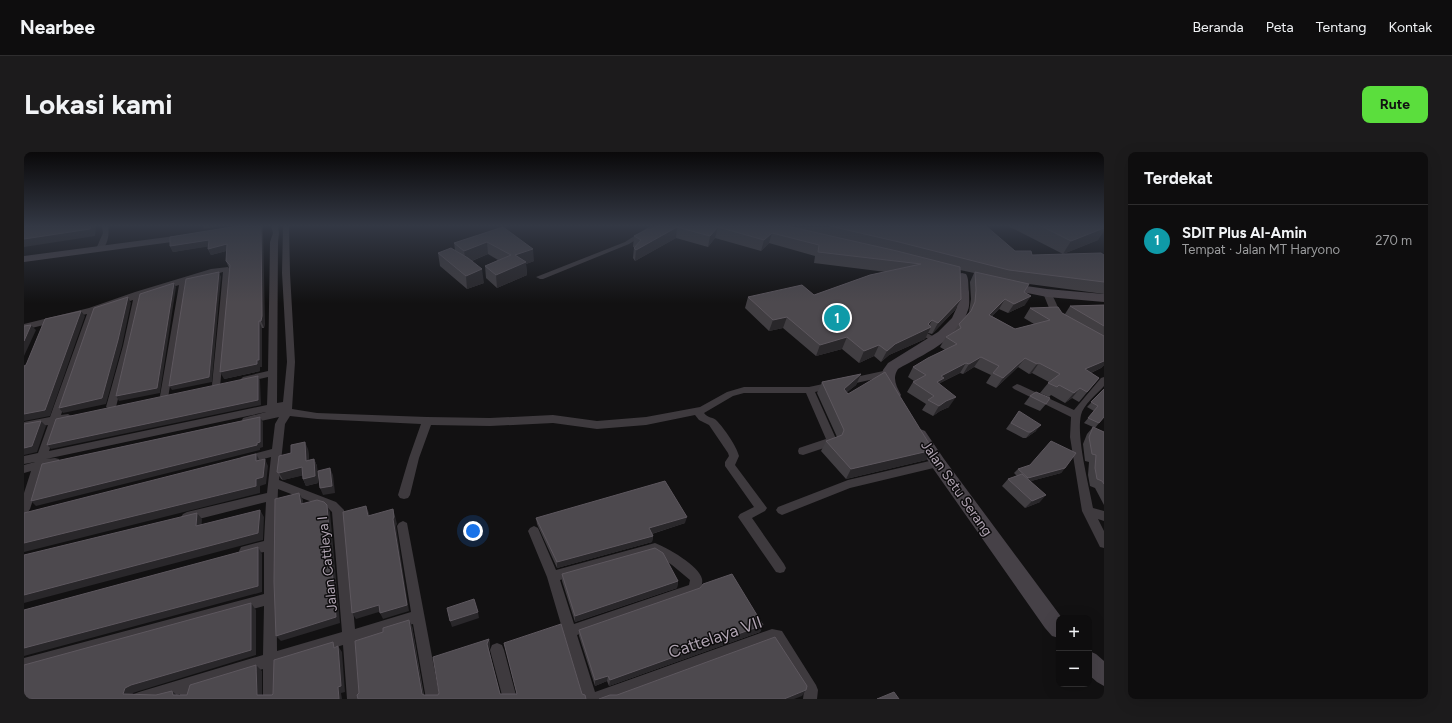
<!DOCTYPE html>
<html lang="id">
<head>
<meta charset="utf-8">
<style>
	:root { --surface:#0e0d0e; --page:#1c1b1c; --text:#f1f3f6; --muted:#9b9c9e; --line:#2e2d2e; --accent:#5bde3d }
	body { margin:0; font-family:Figtree,sans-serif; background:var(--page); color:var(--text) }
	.controls { position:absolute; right:12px; bottom:12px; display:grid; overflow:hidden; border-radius:8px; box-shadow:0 4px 16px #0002 }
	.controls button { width:36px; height:36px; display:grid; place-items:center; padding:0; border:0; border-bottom:1px solid var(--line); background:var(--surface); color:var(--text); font:20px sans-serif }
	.you { position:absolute; left:449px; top:379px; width:14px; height:14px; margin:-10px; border:3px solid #fff; border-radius:50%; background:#1a73e8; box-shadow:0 0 0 6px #1a73e833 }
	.badge { display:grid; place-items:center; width:26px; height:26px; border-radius:50%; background:var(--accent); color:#fff; font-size:13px; font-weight:700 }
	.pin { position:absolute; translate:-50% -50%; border:2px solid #fff; box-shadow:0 1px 4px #0006 }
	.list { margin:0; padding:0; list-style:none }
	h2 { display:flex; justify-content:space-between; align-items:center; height:52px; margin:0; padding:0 16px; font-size:17px }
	h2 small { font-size:13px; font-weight:400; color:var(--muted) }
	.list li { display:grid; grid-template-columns:26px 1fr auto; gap:12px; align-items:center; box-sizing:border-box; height:72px; padding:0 16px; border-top:1px solid var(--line) }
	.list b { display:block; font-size:15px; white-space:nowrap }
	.list p { margin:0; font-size:13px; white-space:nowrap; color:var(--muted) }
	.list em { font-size:13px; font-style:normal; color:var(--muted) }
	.map { position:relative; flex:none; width:1080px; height:547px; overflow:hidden; border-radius:8px }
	header { display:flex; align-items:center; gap:24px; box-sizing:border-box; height:56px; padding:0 20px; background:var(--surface); border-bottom:1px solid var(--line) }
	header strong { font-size:19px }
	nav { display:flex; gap:22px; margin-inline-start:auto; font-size:14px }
	.intro { display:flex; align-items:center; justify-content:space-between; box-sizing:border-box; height:96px; padding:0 24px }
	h1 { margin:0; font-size:28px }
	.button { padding:10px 18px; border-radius:8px; background:var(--accent); color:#111; font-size:14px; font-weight:700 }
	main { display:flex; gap:24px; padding:0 24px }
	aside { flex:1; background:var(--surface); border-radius:8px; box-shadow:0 4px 16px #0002 }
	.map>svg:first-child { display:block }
</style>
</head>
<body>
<header>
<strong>Nearbee</strong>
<nav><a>Beranda</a><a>Peta</a><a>Tentang</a><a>Kontak</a></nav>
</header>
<div class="intro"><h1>Lokasi kami</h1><a class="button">Rute</a></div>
<main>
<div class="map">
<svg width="1080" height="547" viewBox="0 0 1080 547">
	<rect width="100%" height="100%" fill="#121112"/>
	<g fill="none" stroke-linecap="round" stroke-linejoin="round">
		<path fill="#3e3a3e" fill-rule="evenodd" d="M78,74H84C86,82 83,96 76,99L72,97L79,81Z
			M247,74H254L255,81L254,90L253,251L259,250L263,210L258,121L259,74H265L266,121L271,210L268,257L293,261L403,265L466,266L529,263L573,269L622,265L676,255L703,240L720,235H785L864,218L869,221L864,224L791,240L813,289L812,292L779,303L775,302L774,299L775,296L802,287L782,241H720L709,244L680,261C683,266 690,265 693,269C700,276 713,295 715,304L711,313L743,356L741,359L728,366L760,412L762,416L760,420L756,421L752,420L714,365L716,362L730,355L701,314V310L705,304L704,301L685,273L675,268L671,263L622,273L573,277L529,271L466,274L407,273L395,306L386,343L384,346L380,347L376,346L374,343L385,306L397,272L293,267L266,264L261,272L255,328L312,350L320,358L331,477L387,460L373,374L375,371L379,369L383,371L416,547H402L389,472L332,489L337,547H323L319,493L253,513V547H239V517L171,537L170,547H156V542L139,547H108L110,542L115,540L239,503L240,454L0,520V506L240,442V400L221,404L217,403L215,399L217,395L240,389L242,350L163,370L159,368L157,365L159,362L163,360L243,341L247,305L221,312L217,311L216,308L217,305L248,297L251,272L255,265L223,272L218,268L219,266L242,260L22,307L31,306L35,307L36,310L35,313L19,317L6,357L4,360L0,362V341L7,319L0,321V313L11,310L0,312V304L14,301L24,273L0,278V270L26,265L63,162L0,178V172L65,156L111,140L187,117L204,115L207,119L196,235L193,236L188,233L199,120L163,130L144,246H138L136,244L155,133L117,145L107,194L92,255L87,258L82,255L99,194L109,148L72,160L37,263L44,262L49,265L47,267L35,270L25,299L243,253L244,225L222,230L217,227L219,225L244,219L246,90L249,81ZM254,337L304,356L308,360L318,480L253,499L252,393Z
			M626,74H635L605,92L519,127H516L512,125L601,90Z
			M1020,139H1023C1031,142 1034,159 1039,166L1038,168H1032L1027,161L1019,141Z
			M903,181L916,188L912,191L899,184Z
			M1080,225V234C1073,242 1059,253 1057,263C1052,285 1065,333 1069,356L1080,359V369L1074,367L1080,379V396L1076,395L1058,359L1046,285L1047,265L990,237L988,235L993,232L996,233L1050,258L1077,226Z
			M914,307L918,308L919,311L918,314L826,336L758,363L754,361L752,358L754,355L824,328Z
			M510,374L514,376L532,418L631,391C642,395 676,414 678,427C679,432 677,437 673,441L553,483L571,540L748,477L758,479L792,533L794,538L793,547H779L780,539L748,489L592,547H559L523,425L504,379L506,376ZM630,401L648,413L666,428L665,433L550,472L536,428Z
			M473,491L478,493L480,498L493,547H479L466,498L468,493Z"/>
		<path fill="#464147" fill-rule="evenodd" d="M166,82L170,83L171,85L170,87L0,110V104Z
			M938,121L942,122C945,126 944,134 945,140C945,146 946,153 944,158C935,188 898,203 874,217C868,226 872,234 877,243L875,246L870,248L865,246L857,228L859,218L864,211L914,180L928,166L933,155L932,124L934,122Z
			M982,131L1023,137L1080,142V150L1023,145L978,136L976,134L978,132Z
			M896,277L901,279L920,307L1038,466H1035V486L1028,484L1021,476L908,315L888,283L891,279Z
			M1065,499L1072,502L1080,509V534L1073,530L1065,523Z"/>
	</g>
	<path fill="#413e42" d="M214,74L241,170L240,176H238V215H236V219L200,227L205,116L202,109V99L187,103L184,97V94L149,100L146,94Z
		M631,74L889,75L1008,103H1080V142L1005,132L1000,140L1001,153L984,161L975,157L968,164L991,177L1010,172L1000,166L1006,156L1038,161L1041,162L1046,154L1080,153V213L1077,216L1067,221L1075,226L1055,250L1048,246L1041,251L1027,243L1025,245L1016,241L1025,230L1008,221L1005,222L994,215L972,236L962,231L967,223L950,215L939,222L936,221L916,231V233L925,255L916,259L909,264L898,258L902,252L883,240L889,230L890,229L884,225L889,215L921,198L916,195L922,185L929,181L935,172L945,160L947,147L946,130L950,121L936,118L937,147L931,158L908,182L904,181L901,187L865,203L857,210L850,204L835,211L818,197L792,204L759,176L745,179L721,156L724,145L790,143L862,120L790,111L791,104L745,91L737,99L691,86L684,95L652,86L611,109L609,106L610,95H609L610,84L627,78Z
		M984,74H1080L1074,88L1039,102Z
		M479,75L510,109L502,112L503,123L473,136L462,126L461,114L474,108L464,102L448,109L460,131L443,137L416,114L414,101L431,98L430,91Z
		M837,222L832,233L823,240L824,242L909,298L902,308L822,327L797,299L802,289L813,285L793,241L798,230Z
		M1080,237L1075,271L1071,276L1080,280V353L1071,336L1066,334L1064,323L1065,310L1061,309L1059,292L1063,282L1069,275L1060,271L1070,259L1063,255Z
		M1006,244L1022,252L1016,259L1000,252Z
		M995,259L1012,279L1002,286H999L982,277Z
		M284,297L285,308L290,307L293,314L294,331L282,334L279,327V323L259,328L257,327L253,320Z
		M1041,316L1037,321L1007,329L1016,350L1001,356L978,334L984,327L993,324L990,321L994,317Z
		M512,366L661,371L628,382L629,384L628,390L533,416L513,372Z
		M538,422L654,429L653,436L551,470L538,429Z
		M739,473L736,480L585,534L583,529L571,534L555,484V478Z
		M388,474L400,543H414L465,487L466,493L465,498L476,542H493L480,491L558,542L334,547Z"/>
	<path fill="#29272a" d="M67,74H72L71,84L0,95V87Z
		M178,74H196L180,77Z
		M237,74H239L241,170L240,176L237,169Z
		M653,75L652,86L611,109L612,98Z
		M694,75L691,86L684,95L686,84Z
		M1080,76V79L1074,88L1039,102L1047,89Z
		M748,81L745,91L737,99L740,88Z
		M185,88L188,94L149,100L146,94Z
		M463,90L464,102L442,111L440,99Z
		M203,92L206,98L187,103L184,97Z
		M509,97L510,109L502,112L503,123L473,136L472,123L491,103Z
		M458,117L460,131L443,137L442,124Z
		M195,120L197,125L188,230L148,238L145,234Z
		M150,131L152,135L136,241L95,249L92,244Z
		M1007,144L1001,153L984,161L990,152Z
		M104,145L107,151L98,194L82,252L39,261L35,256Z
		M937,147L931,158L908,182L914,171Z
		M981,147L975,157L959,173L965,163Z
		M57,159L61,164L26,264L0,269V262Z
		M763,165L759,176L745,179L749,168Z
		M908,168L904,177L907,175L901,187L865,203L857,210L863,199L871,192L904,172Z
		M235,169L238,176V215H236V219L200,227L196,220Z
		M7,173L12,178L0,204V189Z
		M823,185L818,197L792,204L796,193Z
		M855,193L850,204L835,211L840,199Z
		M957,205L950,215L939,222L945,212Z
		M1001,206L994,215L972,236L979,226Z
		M1080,209V213L1077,216L1053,227L1061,217Z
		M942,211L936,221L916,231L914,236L907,240L917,224Z
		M1015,211L1008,221L1005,222L1013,212Z
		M837,222L832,233L815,247L820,237Z
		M234,224L236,228L237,253L27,297L23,293Z
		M1056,236L1048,246L1041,251L1050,241Z
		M932,245L925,255L916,259L909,264L915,254L922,249Z
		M236,265L239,270V295L236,296V298L12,354L7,349Z
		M17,269L22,274L13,300L0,303V296Z
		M1017,273L1012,279L1002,286L1007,280Z
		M281,290L284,297L286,316L282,309Z
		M909,298L902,308L822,327L827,317Z
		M232,302L236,309H232Z
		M241,307L244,314L242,332L236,334V341L0,400V391L232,327Z
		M290,307L293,314L294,331L282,334L279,327Z
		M278,315L281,323L259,328L255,321Z
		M306,316L309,323L311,341L299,343L296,336Z
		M1041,316L1037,321L1000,331L1004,326Z
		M275,341L279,348L280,359L277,352Z
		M1022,343L1016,350L1001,356L1008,349Z
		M303,353L306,360L316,471L257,489L252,484Z
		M342,354L345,361L347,370L344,364Z
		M369,357L371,364L373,372L372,374L385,459L359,467L356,461L369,367Z
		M236,358L240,365L239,388L0,451V443Z
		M173,361L178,367L177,381L172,374Z
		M663,365L661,371L624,383L625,376Z
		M629,384L628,390L533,416V410Z
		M234,395L238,402V440L0,504V496Z
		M654,429L653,436L551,470V464Z
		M227,451L232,458V503L115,539L109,541L107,547L99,542L101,536Z
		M355,453L358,459L332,467L328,461Z
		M454,460L455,466L428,475L426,469Z
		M385,468L388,474L400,547L398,542Z
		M739,473L736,480L585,534L586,528Z
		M465,487L466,493L465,498L463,492Z
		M314,494L318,500L321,540L317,541L318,547H315L314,535Z
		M232,513L238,519V547L233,543Z
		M584,524L583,529L571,534V528Z
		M782,538L778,544L770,547H760Z
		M148,539L154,544L149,543Z"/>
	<path fill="#4d494e" stroke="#5d575e" d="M0,74H67L66,77L0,87Z
		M214,74H237L238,164L237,169H235V208H233V212L196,220L206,113L202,109L203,92L184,97L185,88L146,94V85Z
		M631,74H763L873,99L936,115L937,147L914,171L908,168L904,172L907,175L871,192L863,199L855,193L840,199L823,185L796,193L763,165L749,168L724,145L778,133L790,143L846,123L897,112L794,100L795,93L748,81L740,88L694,75L686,84L653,75L612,98L610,96L617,88L610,84L624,77L627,78Z
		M806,74H962L991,99H1007L1008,103L1077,101L1080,103V130L985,118L875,90Z
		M1017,74H1080V76L1047,89Z
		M479,75L509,97L491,103L502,110L472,123L461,114L487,103L463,90L440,99L430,91Z
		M427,96L444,106L458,117L442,124L414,101Z
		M195,120L185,225L145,234L162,127Z
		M951,120L1005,132L1000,140L1007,144L990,152L981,147L965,163L991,177L1026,168L1006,156L1034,155L1038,161L1080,184V209L1061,217L1075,226L1063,240L1056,236L1050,241L1035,233L1033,235L1024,231L1036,222L1015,211L1013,212L1001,206L979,226L969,221L975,214L957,205L945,212L942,211L917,224L920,226L913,230L932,245L922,249L915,254L904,248L910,244L889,230L902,223L889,215L904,206L933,192L922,185L937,176L935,172L947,159L951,150L952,138Z
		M150,131L133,236L92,244L116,142Z
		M104,145L94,188L78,246L35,256L70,156Z
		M1080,153V174L1046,154Z
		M57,159L21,258L0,262V214L2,213L21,167Z
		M7,173L0,189V174Z
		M861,220L909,298L827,317L802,289L818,283L820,278L798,230L837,222L820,237L824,242Z
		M234,224V248L23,293L32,267Z
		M1080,237V265L1075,271L1064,266L1074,254L1067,250Z
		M1012,240L1026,246L1022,252L1006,244Z
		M995,259L1017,273L1007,280H1004L987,271Z
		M236,265V290L233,291V293L7,349L18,312Z
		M17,269L8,294L0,296V272Z
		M1069,275L1080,280V332L1078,329L1073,327L1071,316L1072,303L1068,302L1065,285Z
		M1027,289L1052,301L1041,316L1004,326L994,317L1006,313Z
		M281,290L282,309L290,307L291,324L279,327L278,315L255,321L253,320L255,304L267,301V293Z
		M232,302V309L241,307L239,325L232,327V334L0,391V361Z
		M306,316L308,334L296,336L294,319Z
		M998,322L1022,343L1008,349L984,327Z
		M641,329L663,365L625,376L629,384L533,410L512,366Z
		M275,341L277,352L293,348L300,350L303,353L312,465L252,484L250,430L251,347Z
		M342,354L344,364L369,357L370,365L369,367L383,453L356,461L355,453L328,461L319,360Z
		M236,358L234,381L0,443V403L173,361L172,374Z
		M234,395V434L0,496V458Z
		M631,396L639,401L654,429L551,464L538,422Z
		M708,422L739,473L586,528L584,524L571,528L555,478L676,436L679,432Z
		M450,447L454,460L426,469L423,456Z
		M227,451V498L107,533L101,536L99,542L132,543L148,539L149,543H163L166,533L232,513L233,543H248L249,542L250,508L309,490L310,496L314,494L317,534L314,535L315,547H0V513Z
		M385,468L398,542L400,543H414L415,541L409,505L465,487L463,492L476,542H493L480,491L537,472L558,542L561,543L562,547H334L333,543L335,541L331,489L359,480V476Z
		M751,485L783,534L782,538L760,547H575L586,543H593Z
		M870,540L875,547H853Z"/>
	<linearGradient id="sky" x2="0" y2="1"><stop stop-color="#0a090a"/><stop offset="0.49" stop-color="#333844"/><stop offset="1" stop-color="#333844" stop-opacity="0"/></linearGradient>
	<rect width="1080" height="151" fill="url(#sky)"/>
	<g text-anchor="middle" stroke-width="3" stroke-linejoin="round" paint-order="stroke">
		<g font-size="14" fill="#b0a4b2" stroke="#0d0c0d">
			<text transform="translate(933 336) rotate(55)" y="5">Jalan Setu Serang</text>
			<text transform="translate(303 412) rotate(-96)" y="5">Jalan Cattleya I</text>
		</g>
		<g font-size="17" fill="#b0a4b2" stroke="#0d0c0d">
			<text transform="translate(691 485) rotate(-19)" y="6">Cattelaya VII</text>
		</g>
	</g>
</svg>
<div class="controls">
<button>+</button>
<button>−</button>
</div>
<div class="you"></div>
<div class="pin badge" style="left:813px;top:166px;background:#0f9aa8">1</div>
</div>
<aside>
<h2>Terdekat<small></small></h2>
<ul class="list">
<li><span class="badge" style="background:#0f9aa8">1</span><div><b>SDIT Plus Al-Amin</b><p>Tempat · Jalan MT Haryono</p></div><em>270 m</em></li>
</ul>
</aside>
</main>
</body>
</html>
